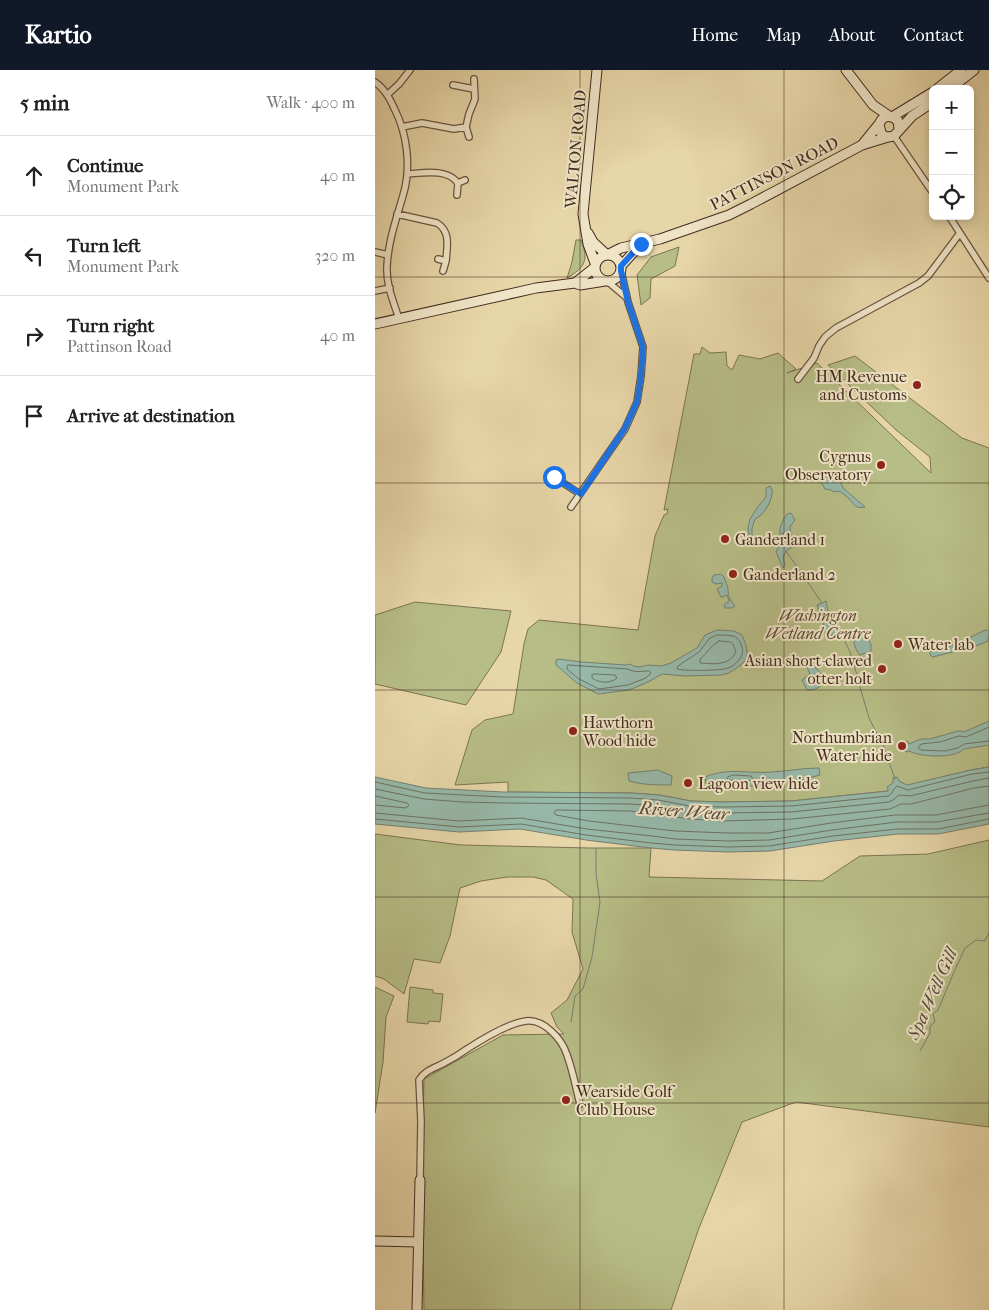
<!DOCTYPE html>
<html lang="en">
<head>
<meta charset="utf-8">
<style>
	:root { --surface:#fff; --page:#f6f6f6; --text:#222; --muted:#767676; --line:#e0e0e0; --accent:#111827 }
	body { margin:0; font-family:"IM FELL French Canon",serif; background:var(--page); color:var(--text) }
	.controls { position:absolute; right:15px; top:15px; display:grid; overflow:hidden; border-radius:8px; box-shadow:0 2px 8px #0003 }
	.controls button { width:45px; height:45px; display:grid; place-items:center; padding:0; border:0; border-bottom:1px solid var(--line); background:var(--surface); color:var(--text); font:25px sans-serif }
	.stop { position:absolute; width:15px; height:15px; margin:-11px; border:4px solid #1a73e8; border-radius:50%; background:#fff }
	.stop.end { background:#1a73e8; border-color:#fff; box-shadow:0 1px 5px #0008 }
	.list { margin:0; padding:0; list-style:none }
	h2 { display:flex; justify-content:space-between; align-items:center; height:65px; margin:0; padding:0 20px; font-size:21px }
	h2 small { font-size:16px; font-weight:400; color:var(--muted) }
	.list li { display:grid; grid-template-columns:32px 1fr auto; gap:15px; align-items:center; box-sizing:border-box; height:80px; padding:0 20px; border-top:1px solid var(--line) }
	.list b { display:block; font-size:19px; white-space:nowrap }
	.list p { margin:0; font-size:16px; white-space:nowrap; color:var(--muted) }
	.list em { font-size:16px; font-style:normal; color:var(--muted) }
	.icon { flex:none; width:28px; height:28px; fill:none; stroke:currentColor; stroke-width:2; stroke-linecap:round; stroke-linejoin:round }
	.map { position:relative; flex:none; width:614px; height:1240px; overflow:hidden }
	header { display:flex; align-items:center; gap:30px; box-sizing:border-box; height:70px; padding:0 25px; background:var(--accent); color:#fff }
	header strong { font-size:24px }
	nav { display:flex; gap:28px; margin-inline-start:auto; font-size:18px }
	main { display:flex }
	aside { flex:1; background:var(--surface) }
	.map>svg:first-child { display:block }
</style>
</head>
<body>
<header>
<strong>Kartio</strong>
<nav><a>Home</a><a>Map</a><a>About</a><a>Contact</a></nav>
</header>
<main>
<aside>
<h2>5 min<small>Walk · 400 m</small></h2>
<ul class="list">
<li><svg class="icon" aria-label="ahead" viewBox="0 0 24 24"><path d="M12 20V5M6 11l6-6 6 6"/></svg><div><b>Continue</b><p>Monument Park</p></div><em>40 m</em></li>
<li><svg class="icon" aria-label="left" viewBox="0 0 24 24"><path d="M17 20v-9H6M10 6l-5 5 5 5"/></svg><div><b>Turn left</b><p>Monument Park</p></div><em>320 m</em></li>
<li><svg class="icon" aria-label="right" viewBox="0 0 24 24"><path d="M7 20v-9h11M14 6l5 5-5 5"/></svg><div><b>Turn right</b><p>Pattinson Road</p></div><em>40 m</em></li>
<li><svg class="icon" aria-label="arrive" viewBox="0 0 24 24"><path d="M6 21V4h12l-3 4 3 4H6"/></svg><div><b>Arrive at destination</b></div></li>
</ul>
</aside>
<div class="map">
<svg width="614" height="1240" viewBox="0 0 614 1240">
	<rect width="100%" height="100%" fill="#e7d6a8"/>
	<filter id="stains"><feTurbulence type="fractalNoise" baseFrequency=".004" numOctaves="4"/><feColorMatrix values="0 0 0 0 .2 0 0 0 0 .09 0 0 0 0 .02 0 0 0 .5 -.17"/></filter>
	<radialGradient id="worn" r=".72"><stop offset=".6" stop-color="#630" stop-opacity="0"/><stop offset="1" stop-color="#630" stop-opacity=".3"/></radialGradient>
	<path fill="#b7bd86" stroke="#7c7452" d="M201,170H206C214,191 210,197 192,208L197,192Z
		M304,177L300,196L276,209L275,228L266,235L262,205L276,187Z
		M327,277L335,283L351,282L352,296L357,300L364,285L385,289L403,283L421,299L412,303L442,293L556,403L555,387L521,360L453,295L480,286L587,368L614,378V697L596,700L532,716L524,711L522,708H519L518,713L513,721L416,731L348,732L316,731L284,725L256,723L133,722V712L80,715L97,660L110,650L138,644L149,574L153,559L164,550L263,560L280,466L289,445L292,444L293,439L289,440L319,284H325Z
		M40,532L136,541L126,582L91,635L0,614V545Z
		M0,764L86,775L215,778H276L274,807L447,811L485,786L553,784L614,770V1057L421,1032L367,1052L324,1158L296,1240H49L47,1096L49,1009L128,965L189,964L182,957L176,943L192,930L208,899L197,862L198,829L171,810L158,807H132L106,811L85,818L75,866L65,893L39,889L29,924L9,909L0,906Z
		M0,917L19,926L11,947L8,992L0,1043Z
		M35,917L58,920V923L68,924L65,952L54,951L53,954L32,952Z"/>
	<path fill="#97b9aa" stroke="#758072" d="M445,403L464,409L468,418L490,437C481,439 480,435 475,430C472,426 468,424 464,421L459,422L456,420L450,419L446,412L440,411Z
		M395,416C396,418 398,421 397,424C396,433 388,446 380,449L377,458V470L375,471L373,458L375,449L382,438L391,427V418Z
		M416,443L420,450L415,457L417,471L416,478L411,481L408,487L410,496L408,498L401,482L409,467L408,463L405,464C404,456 408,450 412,444Z
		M346,504L349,507C350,512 353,515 353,520C354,525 352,524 355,529C356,531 358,533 360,536L357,538H350L349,535L354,531L352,525L348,527H346L342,519L347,516V513L341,514L337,512V508L339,505Z
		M451,531C452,534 452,538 453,541C457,551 462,545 460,561L462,563L454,566L450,563L448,552L442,535Z
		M489,559L496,575V585H492L490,583L485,585C479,578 477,569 481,561Z
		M342,560L359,561L367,565L371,575L372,582V588L367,594L354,603L346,605L310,606L287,604L273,612L254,620L223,624L202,613L181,595V590L184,589L206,592L251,595L255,594L258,596L265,597L273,595L286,596L296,593L322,578L330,565Z
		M610,560L614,561L613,571L601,576L558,587L555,585V582L569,577L568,573L570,572L573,577L586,572Z
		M433,589L447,605C447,617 444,620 432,620L427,610L435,604L431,595Z
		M614,651V675L589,679C580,689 545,687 534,681L531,682L530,681L529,673L532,671L534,674L546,669H555L583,661H587L589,662Z
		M614,697V754L563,764H523L459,771L395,781L353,782L299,780L276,778L211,770L145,759L84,762L0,754V707L51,718L128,722L256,723L284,725L316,731L348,732L416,731L513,721V719L512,717L518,713V708L522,707L524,711L532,715L596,700Z
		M444,698L445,705L426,710L379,716L331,714L330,707C355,697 372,704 397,702C413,701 428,698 444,698Z
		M283,700L297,706L296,715C282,715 268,715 254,711L253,703Z"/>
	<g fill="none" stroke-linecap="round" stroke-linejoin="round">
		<path stroke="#6c7264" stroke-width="1" d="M342,565C347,565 353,565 358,566C365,568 369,578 367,585C365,590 358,597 353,598C346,601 309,601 302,599L303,596L324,582L334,569Z
			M344,571L356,572L358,574L361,582C354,596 339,594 325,593V589C332,584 336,575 344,571Z
			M193,595L253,599C260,603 267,601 274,601L276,603L271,608L253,615L224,619L204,609L192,599V597Z
			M219,604L240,605L242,608C235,614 224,613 217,608V605Z
			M614,657L591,667L584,666L565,672L546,674L543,678L546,680L570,681L583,678L589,674L614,671
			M359,705L376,706L378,709L375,711L352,710L353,707Z
			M0,712L50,723L127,727L255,728L283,730L315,736L348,737L416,736L513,726C518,724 517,719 522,716L533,720L597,704L614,702
			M614,716L599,718L536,734H526L515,739L417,749L348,751L314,749L281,744L255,741L181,740L179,743L181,745L214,751L300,761L353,763H393L456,753L520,745H561L614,735
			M0,719L49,729L87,732L128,733L255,734L282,736L315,742L348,743L416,742L514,732L518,730L524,725L535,726L598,711L614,708
			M0,726L32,733L34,735L31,738L0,735
			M0,743L84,751L146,748L212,759L277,766L300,769L353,771L394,770L457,760L522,752H562L614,743
			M0,749L84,757L146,754L211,765L276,773L300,775L353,777L394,776L458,766L522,759H563L614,749"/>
		<path stroke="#758072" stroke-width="1" d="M411,481L447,533
			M461,553L475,582L481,602L485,609
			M485,617L494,648L508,675L520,709
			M196,952L200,926L208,919L217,887L225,832L221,804V779
			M545,981L555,963V956L560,952L558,944L563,940L579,902L590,878L601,870L610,871L614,862"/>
		<defs>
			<path id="street" d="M0,12C10,19 15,29 20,40C32,64 36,96 29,122C22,147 13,171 12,197C11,215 19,233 24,249
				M78,15L99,19
				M12,25L24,14L35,0
				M27,57L47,53L79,59L91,57L94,44L100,29L99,9
				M91,57L94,67
				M519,66L558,123
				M32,104C48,103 72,98 83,113
				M82,125L83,113L90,110
				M22,144L62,153C76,162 72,176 71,191
				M574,146L614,208
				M0,182L13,185
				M63,189L71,191L68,201
				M232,211L252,228
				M0,221L15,218
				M423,309L439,288L444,276L450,267L461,258L544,213L553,206L585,163
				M179,407L205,424
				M196,437L250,359L262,332L266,306L268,277L253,232L246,201
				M45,1110L46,1051L44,1010C50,1000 60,998 69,993C77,989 85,984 92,979C106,970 134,953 151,951C169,949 187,969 192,985C198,1001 201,1018 205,1034"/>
			<path id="secondary" d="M471,0L498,35L514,46
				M562,19L586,0
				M575,19L599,0
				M517,47L558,22
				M524,59L523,51C516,44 508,45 504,54L506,63L509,66L513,67L519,66L537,46L558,32
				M487,75L504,54
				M213,163L218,172L231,184
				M234,184L246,178L285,169L354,145L376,134L487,75L513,67
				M220 198a13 13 0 1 1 26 0a13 13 0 1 1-26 0Z
				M220,193L213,174L208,144L222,0
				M246,196L266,174
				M200,213L219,198
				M0,254L161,218L200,213L205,215L230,211
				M0,1171L43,1172
				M42,1240L45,1110"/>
		</defs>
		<use href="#street" stroke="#6b5540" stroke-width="8"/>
		<use href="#secondary" stroke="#422a1e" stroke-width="11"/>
		<use href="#street" stroke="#efe4c6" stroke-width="5.5"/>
		<use href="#secondary" stroke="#efe4c6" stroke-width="9"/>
	</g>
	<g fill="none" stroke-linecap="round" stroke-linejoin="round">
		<path stroke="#1a73e8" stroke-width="6" d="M179,407L206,424L250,358L262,332L266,306L268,277L253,232L246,201V196L266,174"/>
	</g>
	<path fill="none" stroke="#422a1e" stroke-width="1" stroke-opacity="0.55" d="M205,0V1240M409,0V1240M0,207H614M0,413H614M0,620H614M0,827H614M0,1033H614"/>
	<g fill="#8f2418" stroke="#efe4c6" stroke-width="2">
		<circle cx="542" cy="315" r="5"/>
		<circle cx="506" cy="395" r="5"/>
		<circle cx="350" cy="469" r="5"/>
		<circle cx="358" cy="504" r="5"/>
		<circle cx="523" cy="574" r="5"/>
		<circle cx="507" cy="599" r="5"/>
		<circle cx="198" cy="661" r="5"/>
		<circle cx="527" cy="676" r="5"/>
		<circle cx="313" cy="713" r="5"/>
		<circle cx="191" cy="1030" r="5"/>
	</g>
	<g text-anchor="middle" stroke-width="4" stroke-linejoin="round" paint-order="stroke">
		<g font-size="16" fill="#422a1e" stroke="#efe4c6">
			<text transform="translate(200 79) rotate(-85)" y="6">WALTON ROAD</text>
			<text transform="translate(399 103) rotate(-27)" y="6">PATTINSON ROAD</text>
		</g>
		<g font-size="16" fill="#422a1e" stroke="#efe4c6" text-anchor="start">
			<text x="532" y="312" text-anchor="end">HM Revenue<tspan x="532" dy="18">and Customs</tspan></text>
			<text x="496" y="392" text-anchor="end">Cygnus<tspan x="496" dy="18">Observatory</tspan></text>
			<text x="360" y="475">Ganderland 1</text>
			<text x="368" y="510">Ganderland 2</text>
			<text x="533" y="580">Water lab</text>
			<text x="497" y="596" text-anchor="end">Asian short-clawed<tspan x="497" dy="18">otter holt</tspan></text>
			<text x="208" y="658">Hawthorn<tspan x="208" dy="18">Wood hide</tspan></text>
			<text x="517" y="673" text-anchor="end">Northumbrian<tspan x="517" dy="18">Water hide</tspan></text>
			<text x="323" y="719">Lagoon view hide</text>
			<text x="201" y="1027">Wearside Golf<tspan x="201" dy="18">Club House</tspan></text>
		</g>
		<g font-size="16" font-style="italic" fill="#594733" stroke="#efe4c6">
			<text x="443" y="551">Washington<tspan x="443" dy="18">Wetland Centre</tspan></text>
		</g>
		<g font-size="18" font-style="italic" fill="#53473a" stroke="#efe4c6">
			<text transform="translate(309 741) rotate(4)" y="6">River Wear</text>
			<text transform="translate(557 924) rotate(-66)" y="6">Spa Well Gill</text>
		</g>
	</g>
	<rect width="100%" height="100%" filter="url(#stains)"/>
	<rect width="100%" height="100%" fill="url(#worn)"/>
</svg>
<div class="controls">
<button>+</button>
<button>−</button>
<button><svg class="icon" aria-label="locate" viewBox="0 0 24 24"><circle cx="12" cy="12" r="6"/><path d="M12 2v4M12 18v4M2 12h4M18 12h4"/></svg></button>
</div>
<div class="stop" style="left:179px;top:407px"></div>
<div class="stop end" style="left:266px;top:174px"></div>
</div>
</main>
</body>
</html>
